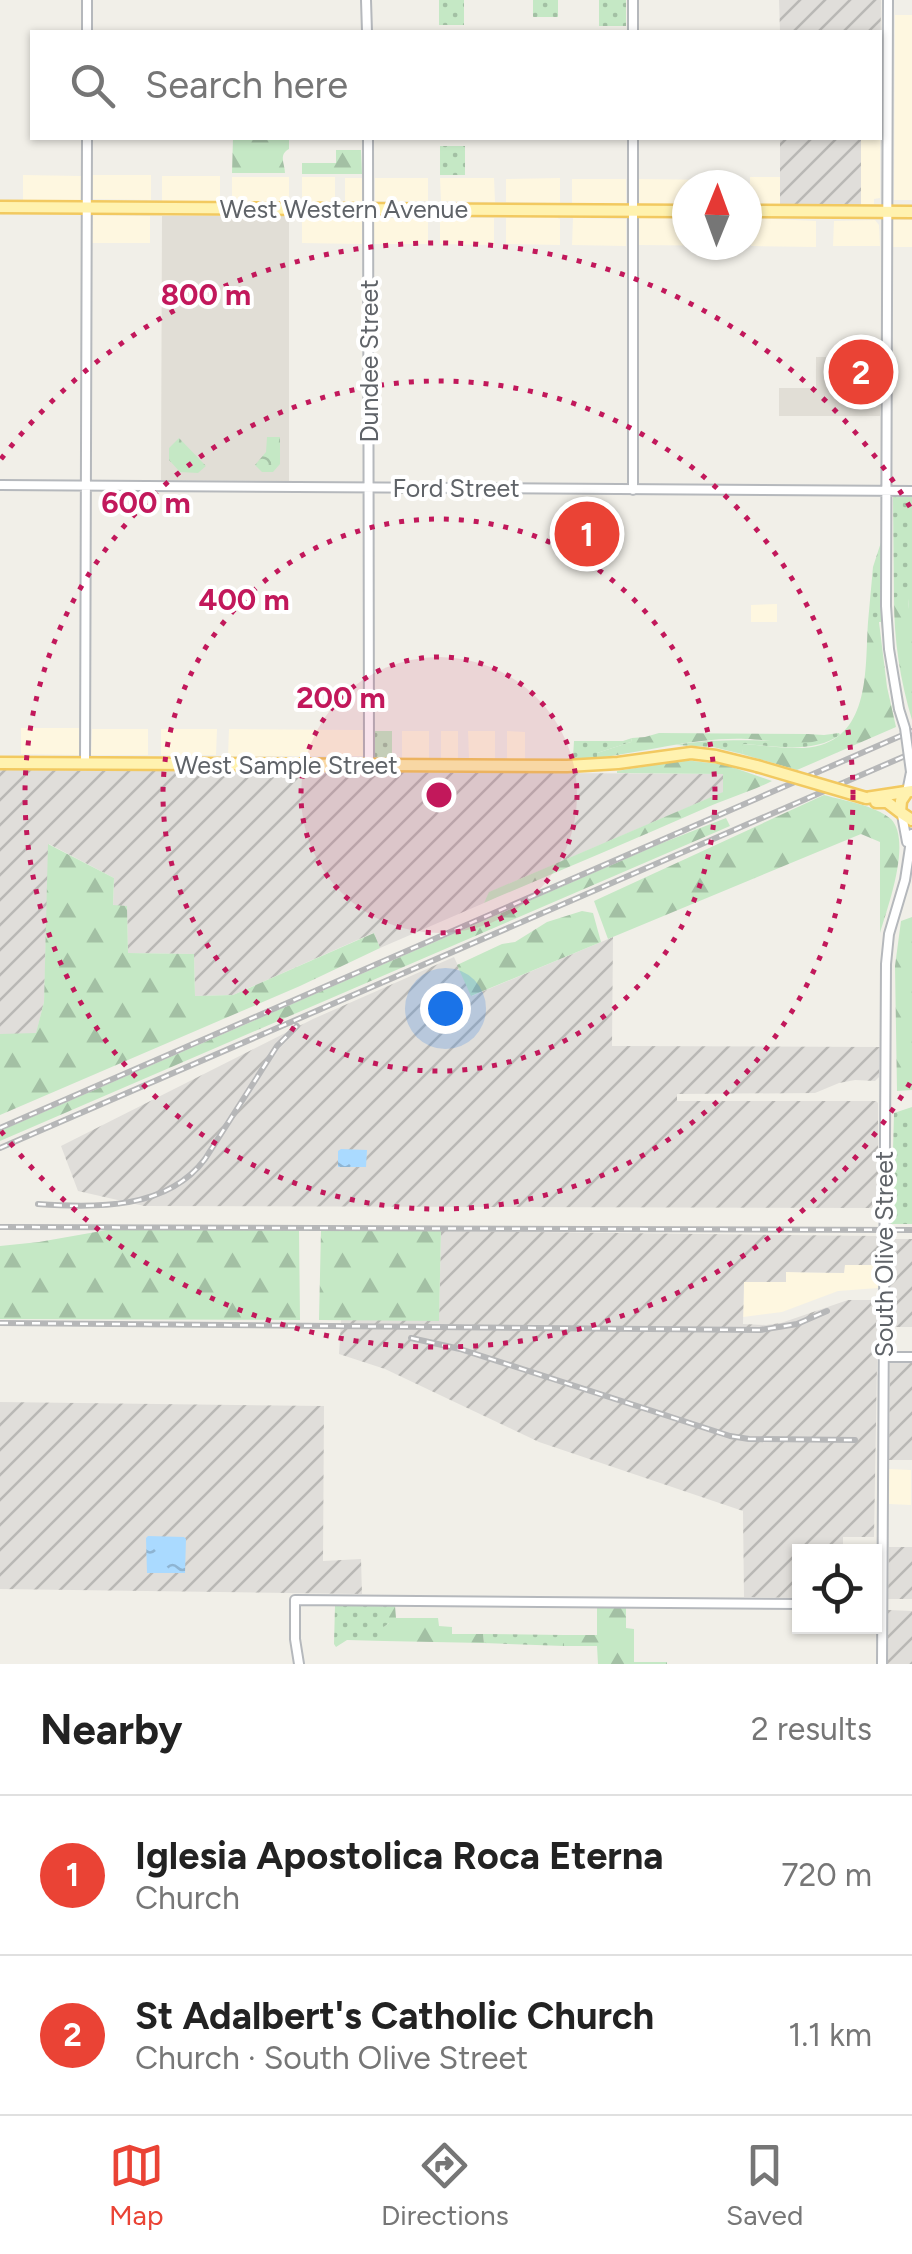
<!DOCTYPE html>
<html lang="en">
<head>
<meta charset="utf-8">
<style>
	:root { --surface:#fff; --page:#f2f2f2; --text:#222; --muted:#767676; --line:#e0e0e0; --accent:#ea4335 }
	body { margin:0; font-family:Figtree,sans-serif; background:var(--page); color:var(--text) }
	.controls { position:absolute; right:30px; bottom:30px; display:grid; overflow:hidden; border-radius:0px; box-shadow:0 2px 8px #0004 }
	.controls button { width:90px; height:90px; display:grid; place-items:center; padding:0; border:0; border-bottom:2px solid var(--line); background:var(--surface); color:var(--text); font:50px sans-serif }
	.compass { position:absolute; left:672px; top:170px; width:90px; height:90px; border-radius:50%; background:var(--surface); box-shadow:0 2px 8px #0004; rotate:1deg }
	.you { position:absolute; left:445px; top:1008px; width:35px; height:35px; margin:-25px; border:8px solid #fff; border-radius:50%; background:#1a73e8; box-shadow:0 0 0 15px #1a73e833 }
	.badge { display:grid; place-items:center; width:65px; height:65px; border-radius:50%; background:var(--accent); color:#fff; font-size:32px; font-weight:700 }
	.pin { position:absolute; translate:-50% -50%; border:5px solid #fff; box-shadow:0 2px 10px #0006 }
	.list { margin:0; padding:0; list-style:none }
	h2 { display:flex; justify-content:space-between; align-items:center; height:130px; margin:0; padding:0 40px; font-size:42px }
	h2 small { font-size:32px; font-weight:400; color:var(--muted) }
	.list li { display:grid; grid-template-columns:65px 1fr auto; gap:30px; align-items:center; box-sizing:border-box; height:160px; padding:0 40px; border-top:2px solid var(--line) }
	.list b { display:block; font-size:38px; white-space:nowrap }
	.list p { margin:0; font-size:32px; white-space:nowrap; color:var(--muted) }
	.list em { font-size:32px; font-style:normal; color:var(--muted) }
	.icon { flex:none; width:55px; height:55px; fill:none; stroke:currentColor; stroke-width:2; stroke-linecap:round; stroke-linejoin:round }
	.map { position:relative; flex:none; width:912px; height:1664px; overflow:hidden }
	.search { position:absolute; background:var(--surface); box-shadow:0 2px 8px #0004; left:30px; right:30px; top:30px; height:110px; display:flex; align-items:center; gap:25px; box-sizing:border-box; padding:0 35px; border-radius:0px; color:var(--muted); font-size:38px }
	.sheet { height:450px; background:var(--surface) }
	nav { display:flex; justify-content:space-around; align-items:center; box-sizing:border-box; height:140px; border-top:2px solid var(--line); background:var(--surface); font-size:28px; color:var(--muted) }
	nav a { display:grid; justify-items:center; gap:5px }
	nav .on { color:var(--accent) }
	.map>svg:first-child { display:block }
</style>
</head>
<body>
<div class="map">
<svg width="912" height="1664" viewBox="0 0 912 1664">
	<defs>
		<pattern id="industrial-furrows" width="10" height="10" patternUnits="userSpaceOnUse" patternTransform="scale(2.5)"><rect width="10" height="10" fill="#e0deda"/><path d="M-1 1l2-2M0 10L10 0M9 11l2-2" fill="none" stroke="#b9b8b5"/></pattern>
		<pattern id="grass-dots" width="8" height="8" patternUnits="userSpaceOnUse" patternTransform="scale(2.5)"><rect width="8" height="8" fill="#c5e8c5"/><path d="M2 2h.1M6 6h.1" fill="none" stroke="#a3c0a4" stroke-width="1.8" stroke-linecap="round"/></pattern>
		<pattern id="forest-firs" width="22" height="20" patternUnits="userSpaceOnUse" patternTransform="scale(2.5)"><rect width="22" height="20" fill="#c5e8c5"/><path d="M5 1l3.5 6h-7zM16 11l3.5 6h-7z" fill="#a3c0a4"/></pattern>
		<pattern id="park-crowns" width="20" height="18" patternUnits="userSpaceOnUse" patternTransform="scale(2.5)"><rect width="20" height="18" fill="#c5e8c5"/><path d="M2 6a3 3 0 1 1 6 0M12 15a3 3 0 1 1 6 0" fill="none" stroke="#a3c0a4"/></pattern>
		<pattern id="water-ripples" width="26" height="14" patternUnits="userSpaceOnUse" patternTransform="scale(2.5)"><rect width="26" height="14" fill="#aadaff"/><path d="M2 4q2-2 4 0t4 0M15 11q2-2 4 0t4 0" fill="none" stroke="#8eb4d2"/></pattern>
	</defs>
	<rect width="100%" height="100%" fill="#f1efe8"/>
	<path fill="#fef7e0" d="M895,15H912V200H894Z
		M880,113V198L874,199V204H861V138H880Z
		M23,175L81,176V201H23Z
		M92,175H151V200L92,199Z
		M162,176H220V202L162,201Z
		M232,177H289V202H232Z
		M302,177H335V202H302Z
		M750,177H780V205H750Z
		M345,178H362V202H345Z
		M375,178H428V201H375Z
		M440,178H494L495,202L441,201Z
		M560,178V203L506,202V179Z
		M572,179H626V204H572Z
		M638,179L722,180V185H687V204H638Z
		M93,215L150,216V243H92Z
		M302,217H362V244L302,243Z
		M554,217L560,219V245L506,244V218Z
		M374,218H428V244H374Z
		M440,218H494V245L440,244Z
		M573,218L626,219V246L572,245Z
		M638,218H687V245L738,246L638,245Z
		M751,218L816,221V247L751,246Z
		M875,220L879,225L880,246H833L834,221Z
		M893,220H912V247H892Z
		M777,604V622H751V605Z
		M21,728H79V755L21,754Z
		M92,729H148V755H91Z
		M161,729H217L216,755H161Z
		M229,729L363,730V756H228Z
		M402,731H429V758H402Z
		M441,731H458V758H441Z
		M468,731H495V759L469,758Z
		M507,731L525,732V759H507Z
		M844,1265H878V1288L838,1291L782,1312L743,1317L744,1282H785L786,1272L844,1273Z
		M889,1469L911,1470V1505L889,1504Z"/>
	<path fill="url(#industrial-furrows)" d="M779,0H881L880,113V32H780Z
		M780,138H861V206L780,205Z
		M0,770L724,774V792L490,892L484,903L380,948L373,933L233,995L195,996L194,954L128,953L127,906H113L114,878L49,844L44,1002L36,1034H0Z
		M613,937L612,1046L880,1047L879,1077L875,1081L855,1080L839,1083L815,1093L677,1094V1101H876L878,1103V1208L144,1206L78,1191L61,1146L313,1019L454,957L472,996Z
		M441,1231L879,1236L878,1265H845L844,1273L786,1272V1282H744L743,1324L766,1325L781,1323L848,1300H875L878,1303L874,1537H843V1551L800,1552L799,1598L744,1597L743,1511L539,1442L385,1369L339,1354L341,1320H439Z
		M889,1239H912V1327H890Z
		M890,1363H912V1460H889Z
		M0,1402L324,1406L323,1561L361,1559L362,1594L0,1589Z
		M889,1547H912V1599H888Z
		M888,1610L912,1611V1664H887Z"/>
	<path fill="#e1ded6" d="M162,216H289V481L161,480Z
		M816,357H829V388L856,389L857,383L880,384V416H779V388H816Z"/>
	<path fill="url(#grass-dots)" d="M439,0H464V25H439Z
		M533,0H558V17H533Z
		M599,0H626V26H599Z
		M440,146H465V175H440Z
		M895,494H912V609H909L908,599H894L893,497Z
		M883,536L895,707L893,710L881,622H868L873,567Z
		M375,731H392V758H375Z
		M839,733L840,735C812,754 776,746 744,744L742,754L713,747L676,745C726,736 773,744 823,738L824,735Z
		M632,738L631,742L597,753V758L574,759L573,757L574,741H623Z
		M912,1107V1224H891L894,1113Z
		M335,1606H389V1623L384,1627V1641L347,1640L336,1647L334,1644Z
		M483,1634L564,1635V1646L484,1643Z"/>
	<path fill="url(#forest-firs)" d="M233,138H289V149C278,155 285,164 285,173H232Z
		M336,150H361L362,174H302V163H336Z
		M894,599H908L909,609H912V720C900,680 894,640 894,599Z
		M868,622H879L887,687L896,727L797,770L742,754L743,744C768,745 798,752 821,745C871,730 865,663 868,622Z
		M659,733L808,734L824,735V738C805,749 768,739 746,739C696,737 646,752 597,758V753L631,742L632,738L645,737Z
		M685,760L726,765L772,781C748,793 725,799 701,810C629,842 556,872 484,903L489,892L723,792V774L617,773V771Z
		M824,795C845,801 874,805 891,819C912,841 888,906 880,933V842L861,834L608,939L594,901Z
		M726,818L730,826L0,1141V1131L662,843Z
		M48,844L114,878L113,905L127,906L128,953L194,954L195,996L233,995L374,933L380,948L300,986L0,1115V1034L36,1033L44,1002Z
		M582,911L593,913L601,942L471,996L457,965L502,944L515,942L547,922Z
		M912,917V1090L897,1091L895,966L901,921Z
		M107,1230H299L300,1320L0,1319V1246L39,1242Z
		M321,1230L441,1231L439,1321L319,1320Z
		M389,1606H395L396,1618H438L439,1626L452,1627V1634H483L484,1643L384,1641V1627L389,1623Z
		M597,1608H626V1628L634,1629V1662H667V1664H598L597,1646H564V1635H597Z"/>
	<path fill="url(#park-crowns)" d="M267,437H280V464L273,472H262L255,465L266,452Z
		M179,438L206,466L198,473L180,472L169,460V448Z"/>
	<path fill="url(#water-ripples)" d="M341,1149L367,1150L366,1167H338V1151Z
		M148,1536L184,1537L186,1539L185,1573H147L146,1538Z"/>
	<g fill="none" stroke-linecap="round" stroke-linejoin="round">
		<defs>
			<path id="minor" d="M87,0V32
				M366,0L367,32
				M888,0L886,606L889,649L899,709
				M633,32V0
				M368,138L369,765
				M633,138V490
				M0,485L912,491
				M85,763L87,138
				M907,792L911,772
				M902,815L907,842
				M884,1357H912
				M299,1664L295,1639V1600L800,1604
				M882,1664L886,964L889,934L905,880L912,834"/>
			<path id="major" d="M0,207L687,211
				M747,211L912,212
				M0,763L567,766L618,763L691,753L716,756L757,766
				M907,792L901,801L900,812L912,820
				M866,798L912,791
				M876,802H887L900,812"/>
		</defs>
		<use href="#minor" stroke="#b5b8bc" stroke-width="12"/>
		<use href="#major" stroke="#f2c960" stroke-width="15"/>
		<use href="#minor" stroke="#fff" stroke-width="8"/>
		<use href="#major" stroke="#fff2af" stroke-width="10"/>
		<defs>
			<path id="rail" d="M0,1128L912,731
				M0,1148L912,753
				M38,1204C95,1208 167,1210 205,1159L277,1046L297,1026
				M0,1227L912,1230
				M0,1323L760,1330L797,1324L827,1311
				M411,1338L460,1349L730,1436L749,1439L855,1440"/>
		</defs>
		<use href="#rail" stroke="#b6b7b8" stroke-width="6"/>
		<use href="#rail" stroke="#fff" stroke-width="2.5" stroke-dasharray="8" stroke-linecap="butt"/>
		<defs>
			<path id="minor-bridge" d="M899,709L905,728L911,772"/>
			<path id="major-bridge" d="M757,766L866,798"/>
		</defs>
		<use href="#minor-bridge" stroke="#b5b8bc" stroke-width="12" stroke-linecap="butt"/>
		<use href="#major-bridge" stroke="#f2c960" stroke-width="15" stroke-linecap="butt"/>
		<use href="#minor-bridge" stroke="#fff" stroke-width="8"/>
		<use href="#major-bridge" stroke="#fff2af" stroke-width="10"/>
	</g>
	<circle cx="439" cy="795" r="138" fill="#c2185b" fill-opacity=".12"/>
	<g fill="none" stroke="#c2185b" stroke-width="5" stroke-dasharray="5 10">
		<circle cx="439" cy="795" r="138"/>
		<circle cx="439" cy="795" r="276"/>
		<circle cx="439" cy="795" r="414"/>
		<path d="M910 1083A552 552 0 0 1 1 1131M1 459A552 552 0 0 1 910 507"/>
	</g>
	<g text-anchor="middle" stroke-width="8" stroke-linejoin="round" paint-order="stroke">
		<g font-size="25" fill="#5f6368" stroke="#fff">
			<text x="344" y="218">West Western Avenue</text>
			<text transform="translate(369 361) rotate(-90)" y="9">Dundee Street</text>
			<text x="456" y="497">Ford Street</text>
			<text x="286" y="774">West Sample Street</text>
			<text transform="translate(884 1254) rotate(-90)" y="9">South Olive Street</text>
		</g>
	</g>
	<circle cx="439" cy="795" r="15" fill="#c2185b" stroke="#fff" stroke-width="5"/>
	<g font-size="30" text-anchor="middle" font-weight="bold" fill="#c2185b" stroke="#fff" stroke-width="8" stroke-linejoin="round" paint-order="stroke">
		<text x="206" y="305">800 m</text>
		<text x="146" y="513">600 m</text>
		<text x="244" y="610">400 m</text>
		<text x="341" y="708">200 m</text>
	</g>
</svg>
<div class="controls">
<button><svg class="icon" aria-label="locate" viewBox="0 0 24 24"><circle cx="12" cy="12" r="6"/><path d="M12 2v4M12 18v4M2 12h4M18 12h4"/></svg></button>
</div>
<svg class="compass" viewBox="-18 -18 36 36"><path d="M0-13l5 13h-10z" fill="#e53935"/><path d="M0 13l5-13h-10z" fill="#767676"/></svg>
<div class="you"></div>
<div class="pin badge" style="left:587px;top:534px">1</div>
<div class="pin badge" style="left:861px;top:372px">2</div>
<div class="search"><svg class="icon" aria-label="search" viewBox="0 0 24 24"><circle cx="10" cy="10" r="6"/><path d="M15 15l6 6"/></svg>Search here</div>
</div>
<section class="sheet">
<h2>Nearby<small>2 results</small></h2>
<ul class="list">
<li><span class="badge">1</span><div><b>Iglesia Apostolica Roca Eterna</b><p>Church</p></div><em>720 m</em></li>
<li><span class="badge">2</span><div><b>St Adalbert's Catholic Church</b><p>Church · South Olive Street</p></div><em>1.1 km</em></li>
</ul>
</section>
<nav>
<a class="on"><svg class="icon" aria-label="map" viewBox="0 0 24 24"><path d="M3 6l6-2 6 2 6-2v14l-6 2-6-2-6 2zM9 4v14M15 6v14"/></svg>Map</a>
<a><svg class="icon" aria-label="directions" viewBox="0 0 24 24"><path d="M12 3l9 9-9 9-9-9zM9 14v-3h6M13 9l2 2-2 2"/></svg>Directions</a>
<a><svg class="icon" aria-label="saved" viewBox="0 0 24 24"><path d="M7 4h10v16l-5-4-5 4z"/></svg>Saved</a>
</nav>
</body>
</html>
